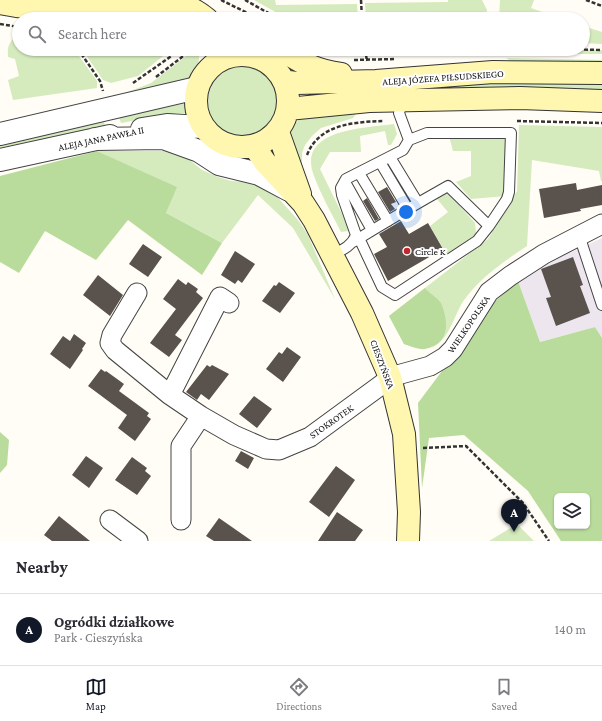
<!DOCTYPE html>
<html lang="en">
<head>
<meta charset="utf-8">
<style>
	:root { --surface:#fff; --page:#f7f7f7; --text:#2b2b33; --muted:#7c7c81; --line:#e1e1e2; --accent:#111827 }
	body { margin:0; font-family:"Crimson Pro",serif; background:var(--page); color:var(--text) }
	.controls { position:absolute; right:12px; bottom:12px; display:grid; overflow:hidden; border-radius:6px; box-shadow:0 1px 3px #0004 }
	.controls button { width:36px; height:36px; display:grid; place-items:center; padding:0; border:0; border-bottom:1px solid var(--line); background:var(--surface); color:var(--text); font:20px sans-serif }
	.you { position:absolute; left:406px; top:212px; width:14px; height:14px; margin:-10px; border:3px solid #fff; border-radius:50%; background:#1a73e8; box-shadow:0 0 0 6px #1a73e833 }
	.badge { display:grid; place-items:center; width:26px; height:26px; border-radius:50%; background:var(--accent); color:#fff; font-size:13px; font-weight:700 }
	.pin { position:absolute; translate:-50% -33px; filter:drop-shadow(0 1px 2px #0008) }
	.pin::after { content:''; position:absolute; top:21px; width:14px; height:12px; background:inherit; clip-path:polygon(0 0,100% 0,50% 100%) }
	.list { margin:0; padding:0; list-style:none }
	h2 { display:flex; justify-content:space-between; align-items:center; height:52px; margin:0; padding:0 16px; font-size:17px }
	h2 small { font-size:13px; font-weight:400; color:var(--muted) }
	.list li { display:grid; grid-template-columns:26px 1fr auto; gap:12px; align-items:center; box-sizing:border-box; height:72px; padding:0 16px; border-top:1px solid var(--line) }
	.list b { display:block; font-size:15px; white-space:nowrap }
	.list p { margin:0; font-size:13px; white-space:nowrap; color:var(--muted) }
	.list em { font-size:13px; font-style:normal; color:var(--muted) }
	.icon { flex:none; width:22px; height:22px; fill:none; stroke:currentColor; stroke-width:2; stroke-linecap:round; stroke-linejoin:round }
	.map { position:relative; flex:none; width:602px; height:541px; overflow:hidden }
	.search { position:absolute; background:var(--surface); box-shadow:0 1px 3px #0004; left:12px; right:12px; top:12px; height:44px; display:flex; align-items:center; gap:10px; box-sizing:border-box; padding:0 14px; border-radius:22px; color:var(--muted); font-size:15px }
	.sheet { height:124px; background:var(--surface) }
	nav { display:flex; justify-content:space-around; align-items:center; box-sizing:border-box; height:56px; border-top:1px solid var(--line); background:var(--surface); font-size:11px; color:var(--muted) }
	nav a { display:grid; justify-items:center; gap:2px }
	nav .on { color:var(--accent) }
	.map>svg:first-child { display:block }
</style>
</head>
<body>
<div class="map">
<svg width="602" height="541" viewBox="0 0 602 541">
	<rect width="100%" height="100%" fill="#fffdf5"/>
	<path fill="#eee6ef" d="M602,238V338L595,327L540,342L518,281L539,267Z"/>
	<path fill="#d5ebbd" d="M254,0H275L276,5L357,4L358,19H288Z
		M448,0H482L487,10L486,19H366L365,3L448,2Z
		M500,0H534L531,8L562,19H499Z
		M583,26L602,32V44L583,43Z
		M19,33V49H74L97,81V88L13,100L8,80L19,76L15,59L8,57C7,44 10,42 19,33Z
		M82,49H172L138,76L111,83L103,80Z
		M192,49H199C200,63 197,72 188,84L115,97L151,83L190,53Z
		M500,49L602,50V54H510L501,52Z
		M506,58L602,60V62H515L511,61Z
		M208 102a36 36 0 1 1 72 0a36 36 0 1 1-72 0Z
		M432,81L602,82V90L378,92Z
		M186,103L188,113H176L121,123L119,117Z
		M358,111L353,118L321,128L312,136L305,145L302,153V169L290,135L293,125L300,119Z
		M104,122L106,128L0,151V145Z
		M394,124L397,134L391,145H388L385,131L360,136L361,152H330L320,169L349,228L348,231L341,232C332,214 321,195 314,176C296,129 365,128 394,124Z
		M519,125L602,127V181H601L599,171L532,160L527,246C504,261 480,278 464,300C455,313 450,337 436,345C425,351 416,347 404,344L389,316L488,239L517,191Z
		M507,134L506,196L471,199L456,182L471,176V151H453L449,136Z
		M97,151H169L186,157L202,170L218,177L231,181L254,182L272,191L298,220L308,235L335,299L293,228L258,195L222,243L166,213L176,187Z
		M447,192L475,223L476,233C468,243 458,250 447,255L430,226L448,212L437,199Z
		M517,524L534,541H489Z"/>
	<path fill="#b9dc9c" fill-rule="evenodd" d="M97,151L177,187L166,213L222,243L202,275L128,220L96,260L45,231L19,273L0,262V176Z
		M518,281L540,342L595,327L602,338V541H561L528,491L464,435L429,438L422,488L418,403L445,367L457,359L465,348L483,314L491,305ZM557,496H587V526H557Z
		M425,288C429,293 438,298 441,303C449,322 450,344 425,349C419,350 410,346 404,344L389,316Z
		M0,432L9,440L7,465L0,473Z"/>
	<path fill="#5a524d" d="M576,183L577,190L602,185V205L580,209L581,211L544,218L539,189Z
		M387,187L396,202L391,204L395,209L390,212L378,192Z
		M367,198L379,219L375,221L363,201Z
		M401,221L409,234L428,223L443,249L388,281L374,254L387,247L379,234Z
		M143,244L162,257L148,277L129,264Z
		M235,251L255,264L242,283L238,280L235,284L221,275Z
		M573,257L583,285L580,286L590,313L556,326L546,298L551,297L541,269Z
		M98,275L123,295L110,316L83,295Z
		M178,279L186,285L188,282L198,289L196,292L203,298L175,335L182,340L169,357L150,343L176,309L163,299Z
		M279,282L295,293L280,313L262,301L274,285L276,286Z
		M74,334L86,343L82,349L83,350L70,369L50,354L63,336L70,341Z
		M287,347L301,357L283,382L266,369L279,352L282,354Z
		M207,365L210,367L212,365L229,374L209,400L201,394L197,400L186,392Z
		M101,369L105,372L106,371L124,384L119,391L149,413L147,416L151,419L135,441L118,428L127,415L88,386Z
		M254,396L272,409L257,428L239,414Z
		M241,451L254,458L248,469L235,461Z
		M86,456L103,468L89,488L72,475Z
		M132,457L147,468L145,471L151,476L137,495L115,480Z
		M336,466L355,480L329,517L309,502Z
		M337,512L363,530L355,541H318Z
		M59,516L90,541H52L44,535Z
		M219,518L252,541H214L206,536Z"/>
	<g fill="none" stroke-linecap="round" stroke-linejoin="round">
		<defs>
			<path id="service" d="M409,140L427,133H511L509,192L507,199L489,226
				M390,157L418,203
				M380,162L408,209
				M359,173L388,221
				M345,182L372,230
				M579,235L602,305
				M353,242C384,223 416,204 448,186L489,226L477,241L395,295L382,287L359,238
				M332,255C342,250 352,246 356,235L342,195L341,188L346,179L403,150L409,140L399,113L401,106L405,100"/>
			<path id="minor" d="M137,293L112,335L110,343L115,350L170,395L201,416L234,435L266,449L279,450L310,437L381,385L390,377L430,366L445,357L453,349L489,292L510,276L544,254L602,224
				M170,395L220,297L229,303
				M110,520L138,541
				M181,520V446L201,416"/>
			<path id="tertiary" d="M142,129L167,125L203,127
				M0,134L197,88
				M95,139L163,138L199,151L219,164L259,174L289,190
				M0,160L110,136"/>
			<path id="secondary" d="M0,3C38,11 77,10 116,8C138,7 163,4 186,7C192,8 202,15 207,19
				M282,49C299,63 319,71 341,74
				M196 101a46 46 0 1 1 92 0a46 46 0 1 1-92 0Z
				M284,81L297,83L376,81L493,72L602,73
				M288,109L369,101L520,98L602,101
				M278,132L300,194
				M254,146L265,162L303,203L314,220L362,313L390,377L404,434L409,512L408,541"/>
		</defs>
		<use href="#service" stroke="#444" stroke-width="12"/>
		<use href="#minor" stroke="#444" stroke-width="21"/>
		<use href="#tertiary" stroke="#444" stroke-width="24"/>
		<use href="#secondary" stroke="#333" stroke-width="24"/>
		<path stroke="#333" stroke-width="2.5" stroke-dasharray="4 2" stroke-linecap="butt" d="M221,0L260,19
			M245,0L279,19
			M361,0L362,19
			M586,0L602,6
			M0,24L19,27
			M78,49L100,81L103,91
			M346,49L365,50L392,49
			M365,49L367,61
			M554,49L602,50
			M354,60L396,59
			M156,77L182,57L189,49
			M133,83L170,57L177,49
			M517,121L602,123
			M307,155C319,124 354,122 383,121
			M423,448L466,446L523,503L549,541"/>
		<use href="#service" stroke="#fff" stroke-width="10"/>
		<use href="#minor" stroke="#fff" stroke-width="19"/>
		<use href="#tertiary" stroke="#fff" stroke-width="22"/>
		<use href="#secondary" stroke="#fff6b0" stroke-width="22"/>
	</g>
	<circle fill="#c4262e" stroke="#fff" stroke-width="1.5" cx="407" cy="251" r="4"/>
	<g text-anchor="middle" stroke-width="4" stroke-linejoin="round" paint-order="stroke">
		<g font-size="10" fill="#111" stroke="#fff">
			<text transform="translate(443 77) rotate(-4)" y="4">ALEJA JÓZEFA PIŁSUDSKIEGO</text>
			<text transform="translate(101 138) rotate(-12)" y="4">ALEJA JANA PAWŁA II</text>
			<text transform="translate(468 324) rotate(-56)" y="4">WIELKOPOLSKA</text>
			<text transform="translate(383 364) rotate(69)" y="4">CIESZYŃSKA</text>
			<text transform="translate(331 421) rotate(-35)" y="4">STOKROTEK</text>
		</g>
		<g font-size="10" fill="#111" stroke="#fff" text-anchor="start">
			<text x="415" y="255">Circle K</text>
		</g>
	</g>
</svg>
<div class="controls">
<button><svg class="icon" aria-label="layers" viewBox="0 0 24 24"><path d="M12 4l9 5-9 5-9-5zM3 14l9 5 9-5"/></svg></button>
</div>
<div class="you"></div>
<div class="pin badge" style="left:514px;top:532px">A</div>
<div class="search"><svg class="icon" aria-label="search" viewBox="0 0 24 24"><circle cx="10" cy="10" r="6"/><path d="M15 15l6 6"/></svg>Search here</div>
</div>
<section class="sheet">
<h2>Nearby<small></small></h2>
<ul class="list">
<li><span class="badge">A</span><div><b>Ogródki działkowe</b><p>Park · Cieszyńska</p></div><em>140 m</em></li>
</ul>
</section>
<nav>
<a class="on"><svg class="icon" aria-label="map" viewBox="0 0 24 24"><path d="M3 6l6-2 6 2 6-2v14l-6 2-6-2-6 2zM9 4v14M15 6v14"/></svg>Map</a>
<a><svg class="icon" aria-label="directions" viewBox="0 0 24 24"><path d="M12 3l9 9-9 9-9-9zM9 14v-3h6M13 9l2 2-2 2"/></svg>Directions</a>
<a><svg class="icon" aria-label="saved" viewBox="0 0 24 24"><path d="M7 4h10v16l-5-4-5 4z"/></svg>Saved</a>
</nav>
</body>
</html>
